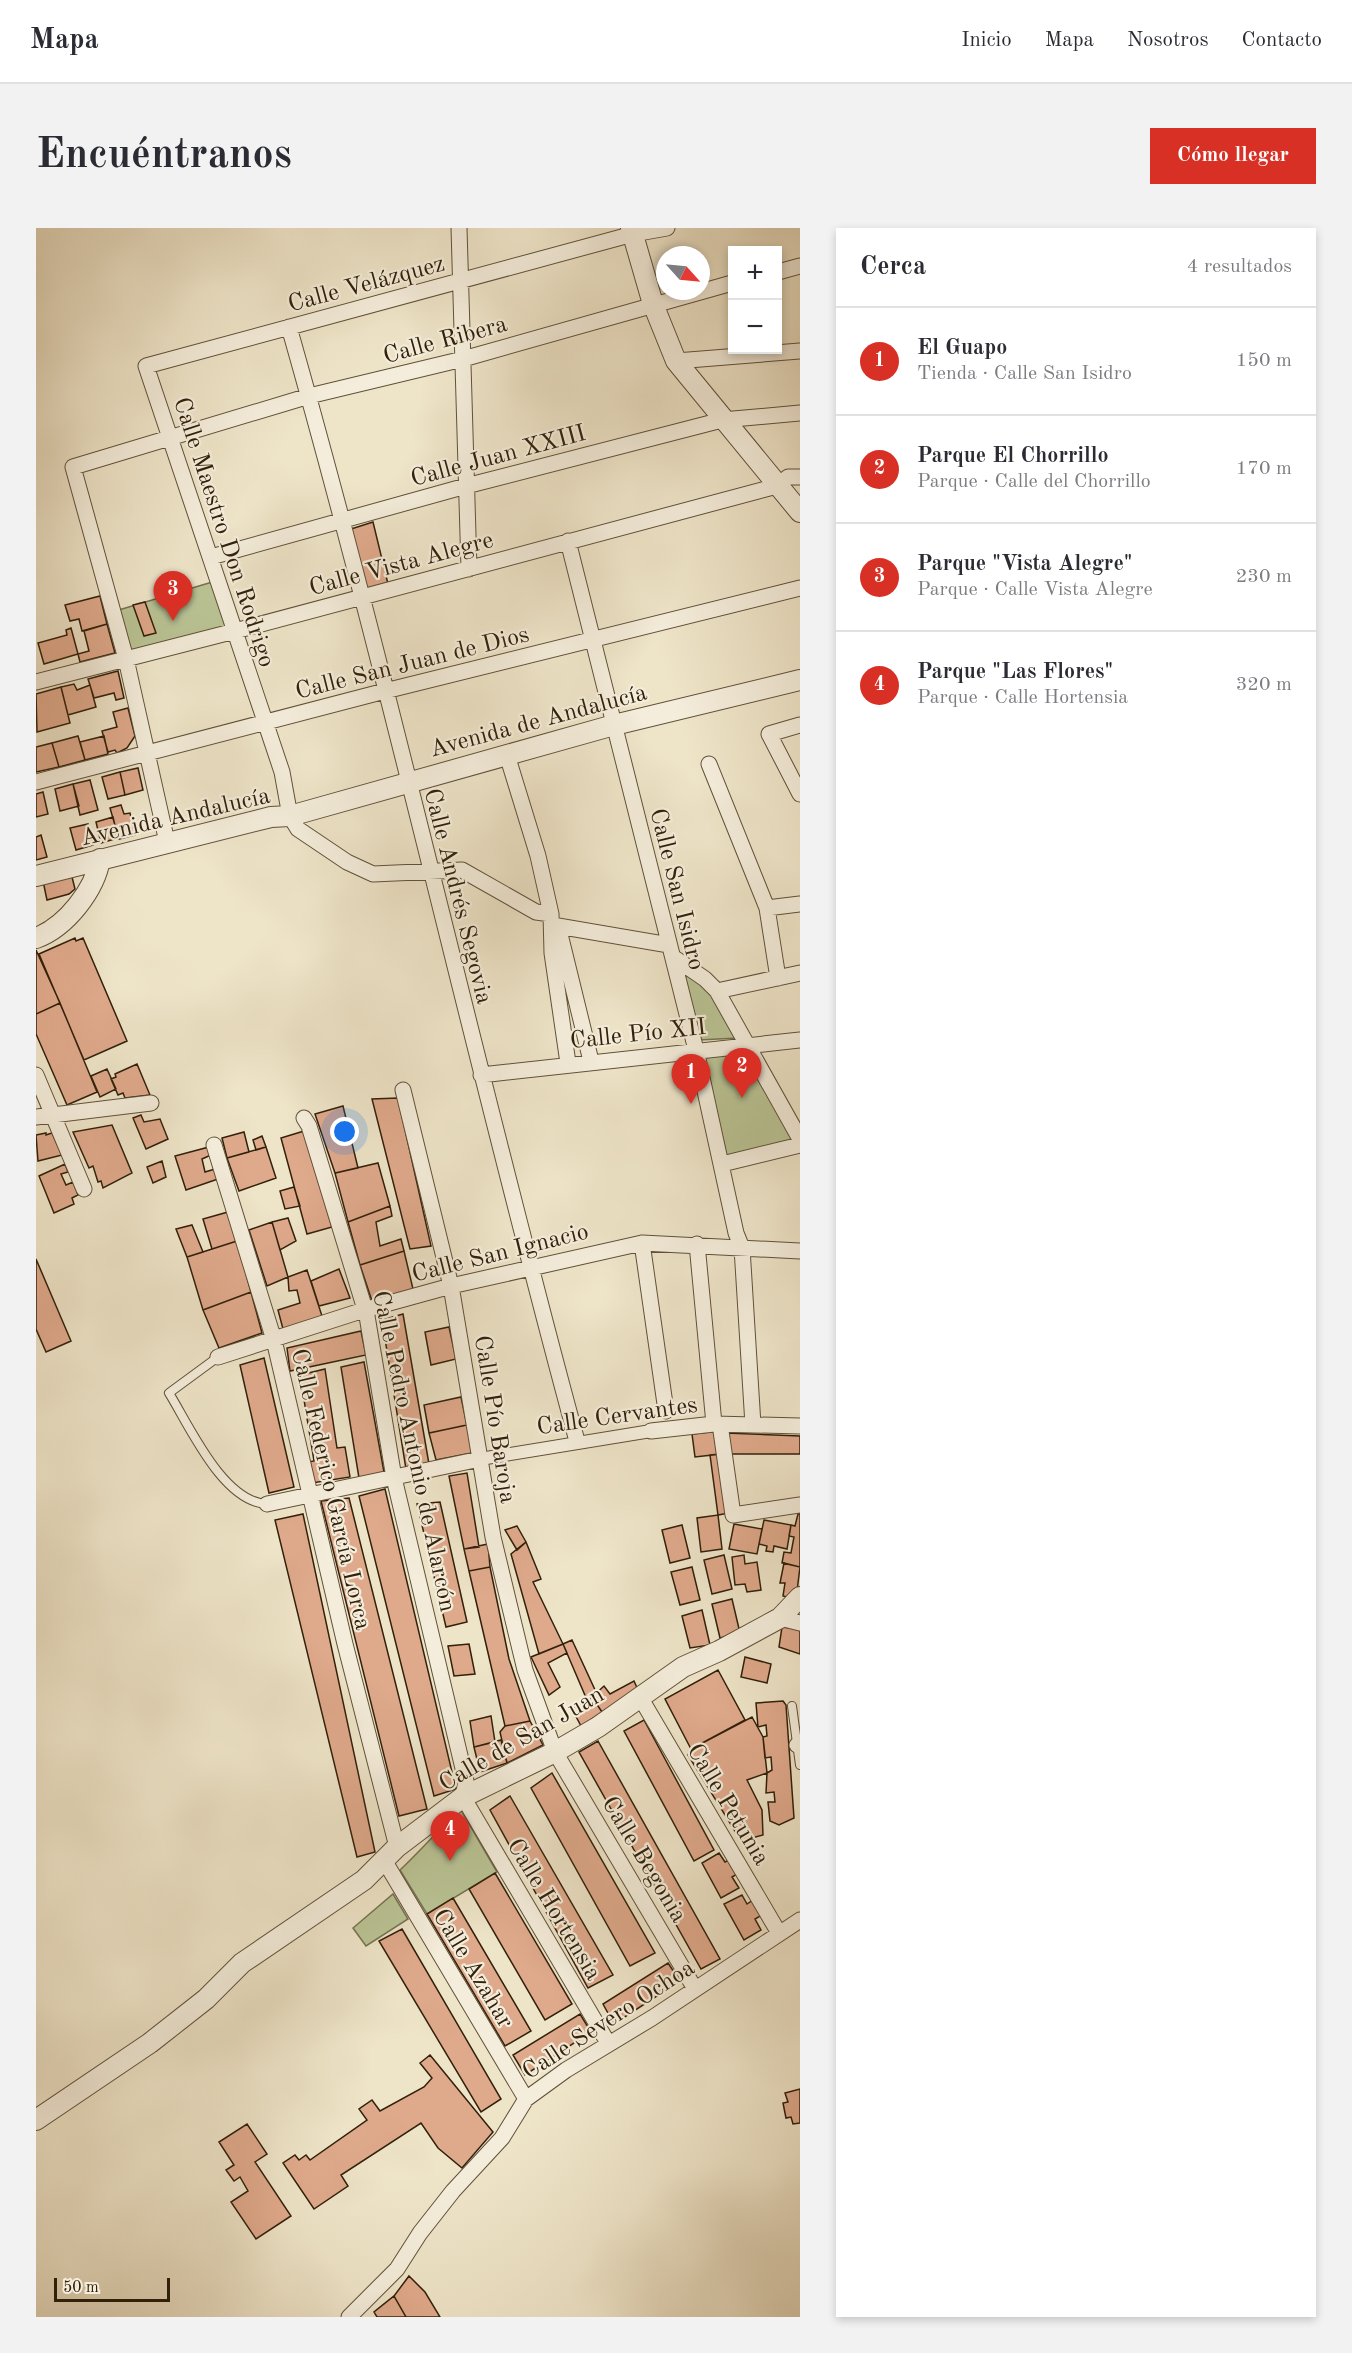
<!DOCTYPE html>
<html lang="es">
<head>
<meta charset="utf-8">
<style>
	:root { --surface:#fff; --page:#f2f2f3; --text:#2b2b33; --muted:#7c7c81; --line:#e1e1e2; --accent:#d93025 }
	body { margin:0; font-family:"Old Standard TT",serif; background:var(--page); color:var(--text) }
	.controls { position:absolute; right:18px; top:18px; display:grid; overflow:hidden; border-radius:0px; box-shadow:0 3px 9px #0003 }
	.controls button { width:54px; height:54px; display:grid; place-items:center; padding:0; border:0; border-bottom:2px solid var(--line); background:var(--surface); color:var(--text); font:30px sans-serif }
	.compass { position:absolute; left:620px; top:18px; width:54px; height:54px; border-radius:50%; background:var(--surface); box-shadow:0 3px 9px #0003; rotate:117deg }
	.scale { position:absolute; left:18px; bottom:15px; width:116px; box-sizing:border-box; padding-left:6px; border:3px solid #31200a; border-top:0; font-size:16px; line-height:21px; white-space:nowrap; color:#31200a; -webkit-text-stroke:4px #f4eddb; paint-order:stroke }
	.you { position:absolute; left:309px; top:904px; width:21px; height:21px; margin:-15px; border:4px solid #fff; border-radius:50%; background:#1a73e8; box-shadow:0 0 0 9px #1a73e833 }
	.badge { display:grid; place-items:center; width:39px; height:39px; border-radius:50%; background:var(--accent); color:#fff; font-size:20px; font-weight:700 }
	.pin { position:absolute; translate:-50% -50px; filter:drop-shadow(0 2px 3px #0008) }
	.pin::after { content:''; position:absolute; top:32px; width:21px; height:18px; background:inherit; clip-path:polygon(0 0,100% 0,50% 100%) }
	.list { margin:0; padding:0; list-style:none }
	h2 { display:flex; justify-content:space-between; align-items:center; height:78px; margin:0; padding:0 24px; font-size:26px }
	h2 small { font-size:20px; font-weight:400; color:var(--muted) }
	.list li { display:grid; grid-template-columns:39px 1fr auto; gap:18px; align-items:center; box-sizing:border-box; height:108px; padding:0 24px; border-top:2px solid var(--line) }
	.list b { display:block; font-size:22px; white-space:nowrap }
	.list p { margin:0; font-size:20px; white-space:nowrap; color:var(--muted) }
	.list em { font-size:20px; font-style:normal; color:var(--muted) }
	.map { position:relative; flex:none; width:764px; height:2089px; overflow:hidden; border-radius:0px }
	header { display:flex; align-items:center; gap:36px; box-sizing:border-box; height:84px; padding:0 30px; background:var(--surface); border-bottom:2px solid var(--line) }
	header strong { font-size:28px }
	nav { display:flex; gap:33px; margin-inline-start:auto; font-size:21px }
	.intro { display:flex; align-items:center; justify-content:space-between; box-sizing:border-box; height:144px; padding:0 36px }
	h1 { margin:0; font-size:42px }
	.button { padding:15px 27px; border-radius:0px; background:var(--accent); color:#fff; font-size:21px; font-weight:700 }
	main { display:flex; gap:36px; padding:0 36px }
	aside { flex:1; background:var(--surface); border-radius:0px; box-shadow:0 3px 9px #0003 }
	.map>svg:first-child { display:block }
</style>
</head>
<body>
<header>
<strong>Mapa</strong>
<nav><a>Inicio</a><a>Mapa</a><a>Nosotros</a><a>Contacto</a></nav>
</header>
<div class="intro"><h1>Encuéntranos</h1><a class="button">Cómo llegar</a></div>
<main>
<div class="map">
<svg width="764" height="2089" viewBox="0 0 764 2089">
	<rect width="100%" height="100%" fill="#eee4c8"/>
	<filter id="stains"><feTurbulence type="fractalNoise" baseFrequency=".00333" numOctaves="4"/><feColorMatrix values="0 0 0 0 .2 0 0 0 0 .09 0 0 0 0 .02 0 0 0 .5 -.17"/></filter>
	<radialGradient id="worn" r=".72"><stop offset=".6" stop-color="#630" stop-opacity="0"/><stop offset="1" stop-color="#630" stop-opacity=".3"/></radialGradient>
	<path fill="#bac495" stroke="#767250" stroke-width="1.5" d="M183,352L199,403L90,431L76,384Z
		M653,747L679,768L701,810L663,812L649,749Z
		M709,824L757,912L691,929L668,827Z
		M425,1582L461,1644L391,1686L364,1642C385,1622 403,1601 425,1582Z
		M357,1666L372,1691L330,1718L317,1700Z"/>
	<path fill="#dfa98b" stroke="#31200a" stroke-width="1.5" d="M337,294L352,356L330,362L315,301Z
		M64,368L71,396L46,403L43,391L34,393L29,377Z
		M109,374L120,405L108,408L97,377Z
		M71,396L79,425L44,434L42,426L53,423L48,403Z
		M35,400L42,426L8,436L2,415L31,407L30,402Z
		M82,443L88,470L80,472L78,465L58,470L52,451Z
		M38,456L41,462L54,457L60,479L32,487L25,459Z
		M25,459L34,495L1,504L0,466Z
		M92,480L99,508L91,520L81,525L79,522L72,524L66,503L81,499L77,484Z
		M42,508L49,532L23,539L16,515Z
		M68,508L72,526L49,532L44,514Z
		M16,515L23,539L0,544V519Z
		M102,540L107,562L89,567L84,544Z
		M84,544L89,567L72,571L66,549Z
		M54,552L62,582L44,587L37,556Z
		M37,556L43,578L24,583L19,561Z
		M7,564L12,586L0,589V566Z
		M85,577L88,586L94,585L99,607L83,611L74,580Z
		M77,589L82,610L65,615L60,594Z
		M52,596L57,617L40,622L34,600Z
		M5,607L11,629L0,632V609Z
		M35,645L39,661L33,666L11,672L7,653Z
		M39,710L40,713L47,710L91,813L48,832L3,726Z
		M0,722L24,775L0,786Z
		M24,775L61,864L31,877L0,806V786Z
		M101,836L114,867L89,870L87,865L82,867L75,851L80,849L79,846Z
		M71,841L80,861L64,869L55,848Z
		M362,870L395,1018L374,1021L336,871Z
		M307,878L322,940L299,945L279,886Z
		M105,887L108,894L124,891L132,911L110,921L97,890Z
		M76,897L96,945L67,960L65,953L62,954L57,938L53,940L37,904Z
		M268,903L296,999L271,1006L245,910Z
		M208,904L213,924L191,930L186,910Z
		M10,905V907L16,905L26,927L2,933L0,907Z
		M226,908L230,919L220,922L217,912Z
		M173,919L175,927L166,931L169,944L179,941L182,951L150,962L139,928Z
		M230,919L240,950L203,963L191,930Z
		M126,933L130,949L117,955L111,939Z
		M342,935L354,978L312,994L299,945Z
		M29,936L32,944L25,946L30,957L37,954L42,967L36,970L38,976L18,985L3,948Z
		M258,959L264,978L249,981L244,963Z
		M354,978L356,988L340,994L344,1018L365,1011L368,1023L324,1037L312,994Z
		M192,984L201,1013L176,1021L167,991Z
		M252,990L260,1013L244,1022L236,994Z
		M236,994L252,1049L231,1058L213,1002Z
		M156,997L167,1024L151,1029L140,1001Z
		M201,1013L215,1064L167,1082L151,1029Z
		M368,1023L377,1061L336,1073L324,1037Z
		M0,1031L35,1113L10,1124L0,1101Z
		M303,1041L314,1070L283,1078L275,1053Z
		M271,1042L286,1088L247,1101L242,1082L264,1075L261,1062L253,1063L252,1049Z
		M215,1064L226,1105L183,1120L167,1082Z
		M367,1086L393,1236L370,1241L346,1092Z
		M413,1099L420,1131L395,1137L389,1104Z
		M325,1103L330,1127L254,1143L251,1120Z
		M228,1130L258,1259L233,1265L204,1137Z
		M328,1134L348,1244L323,1250L305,1139Z
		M289,1141L301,1220L309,1219L314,1249L276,1255L272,1234L278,1233L264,1147Z
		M425,1169L431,1197L393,1205L388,1177Z
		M431,1197L436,1225L400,1232L393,1205Z
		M682,1203L685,1226L659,1229L656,1206Z
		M689,1205L764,1208V1226H693Z
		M685,1226L693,1285L682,1287L674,1227Z
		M431,1245L443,1319L428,1321L413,1248Z
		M349,1261L420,1561L398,1568L323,1268Z
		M313,1270L391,1581L363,1588L285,1273Z
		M404,1274L431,1394L410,1399L381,1276Z
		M267,1286L339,1624L321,1629L239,1292Z
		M762,1286H764V1339L746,1335L748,1324L755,1325L758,1309L753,1308L755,1297L759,1298Z
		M682,1287L686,1321L665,1324L661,1290Z
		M728,1292L755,1297L751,1321L738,1318L737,1324L730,1323L731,1318L723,1316Z
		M698,1296L726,1301L721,1326L693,1321Z
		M646,1297L654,1330L634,1335L626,1302Z
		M481,1298L490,1314L481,1322L469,1302Z
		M490,1314L505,1351L497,1354L527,1416L503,1426L475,1326Z
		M452,1316L454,1339L433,1343L428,1321Z
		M688,1327L696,1361L676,1366L668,1332Z
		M708,1327L709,1336L721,1334L725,1362L711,1364L709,1356L699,1357L696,1329Z
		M748,1335L764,1339L760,1371L747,1368L749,1355H744Z
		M454,1339L473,1431L494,1493L469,1498L433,1343Z
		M656,1339L664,1372L644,1377L635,1344Z
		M696,1371L704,1405L684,1410L676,1376Z
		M666,1382L674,1417L654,1420L646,1388Z
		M746,1399L764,1401V1426L743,1419Z
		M536,1412L560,1464L551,1472L527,1416Z
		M433,1416L439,1446L418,1448L412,1418Z
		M527,1416L531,1425L512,1435L524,1459L513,1467L495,1429Z
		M709,1429L735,1436L731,1455L705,1449Z
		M682,1442L709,1492L655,1521L629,1471Z
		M598,1453L602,1462L566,1484L556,1469L568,1458L574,1466Z
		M556,1469L566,1484L545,1498L536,1481Z
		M747,1473L750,1477L758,1590L743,1597L734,1593L732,1574H739L738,1564L730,1565L731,1545L736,1542L735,1529L729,1530L727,1509L731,1508L730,1497L722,1499L720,1475Z
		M455,1488L459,1514L438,1519L434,1493Z
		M716,1489L727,1509L731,1545L711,1552L726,1582L727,1607L705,1613L652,1527L655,1521Z
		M608,1492L678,1622L658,1633L588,1503Z
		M494,1493L507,1517L471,1535L464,1504L469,1498Z
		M465,1512L471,1535L444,1544L438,1519Z
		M562,1513L684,1731L665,1741L543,1524Z
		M516,1545L619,1725L594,1738L495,1560Z
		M474,1568L577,1747L552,1760L454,1582Z
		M683,1625L689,1634L695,1631L703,1645L696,1649L703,1660L685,1670L666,1635Z
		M459,1645L536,1776L509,1792L433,1661Z
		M706,1667L711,1676L717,1672L726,1687L719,1691L725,1702L708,1712L688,1676Z
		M417,1670L495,1803L469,1818L391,1686Z
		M366,1701L465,1871L445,1884L343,1713Z
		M632,1735L644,1753L578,1796L567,1776Z
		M544,1786L555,1804L489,1847L477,1827Z
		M394,1827L457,1904L426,1940L402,1920L385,1895L305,1947L312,1958L278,1981L247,1935L259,1927L263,1932L270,1927L274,1932L331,1892L323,1881L336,1872L344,1883L388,1859L396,1850L384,1835Z
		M764,1861V1895L757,1896L755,1889L750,1890L747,1875L752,1874L749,1865Z
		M211,1896L231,1926L219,1934L255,1988L220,2011L195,1974L212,1963L204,1949L198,1953L190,1942L198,1937L183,1914Z
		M373,2048L389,2064L404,2089H370L358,2068Z
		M358,2068L370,2089H341L338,2084Z"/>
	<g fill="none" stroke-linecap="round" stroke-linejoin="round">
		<defs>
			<path id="service" d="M182,1129L133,1165C154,1199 187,1274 231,1276
				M756,1478L764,1537"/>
			<path id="pedestrian" d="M444,1231L615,1203"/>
			<path id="minor" d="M423,0L433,341
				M742,44L764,38
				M253,99C358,468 440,843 541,1213
				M640,133L764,123
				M532,313L660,822L700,1005L706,1020L717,1197
				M175,329L430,258L686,192L764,185
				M0,454L199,403L741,258L752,249H764
				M764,497L733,506L764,566
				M471,527L502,628L515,686L516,725L532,835
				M673,536L731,680L742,750
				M0,554L349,463L764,360
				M131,614L90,431L37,239L273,168L427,131L696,55
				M731,680L764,676
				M515,686L500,684L426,642L337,646L311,634L262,601L254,588L246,544L110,138L597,6L631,0
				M522,698L555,833
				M522,698L633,717
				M637,729L669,751L681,763L764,911
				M681,763L764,745
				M0,847L48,961
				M445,847L764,812
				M367,862L415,1058L457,1309L489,1442L519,1524L659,1761
				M0,889L115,875
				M268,890L273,898L331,1088L358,1250L430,1553L427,1569L572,1815
				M178,917L238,1112L309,1416L361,1619
				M686,936L764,917
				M606,1015L630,1183
				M661,1016L678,1196
				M182,1129L328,1082L415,1058L606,1015L764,1023
				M684,1196L697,1287L764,1277
				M615,1203L678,1196L764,1198
				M231,1276L444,1231
				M744,1390L764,1395
				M604,1469L743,1705
				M761,1517L764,1516
				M348,1632L490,1871
				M313,2089L361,2041L384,2005L417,1963L466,1910L490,1871L530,1842L616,1790L764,1692"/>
			<path id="tertiary" d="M595,0L617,76L640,133L764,284
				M0,648L235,589L254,588L578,497L764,452
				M0,710C30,699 59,662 64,631
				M0,1892L114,1815L170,1771L206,1735L328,1652L361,1619L427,1569L519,1524L562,1499L647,1439L683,1423L744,1390L764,1369"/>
		</defs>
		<use href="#service" stroke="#60513a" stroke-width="10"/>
		<use href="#pedestrian" stroke="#60513a" stroke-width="14"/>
		<use href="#minor" stroke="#60513a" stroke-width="17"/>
		<use href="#tertiary" stroke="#60513a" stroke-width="22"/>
		<use href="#service" stroke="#f4eddb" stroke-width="8"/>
		<use href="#pedestrian" stroke="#f4eddb" stroke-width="12"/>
		<use href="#minor" stroke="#f4eddb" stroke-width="15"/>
		<use href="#tertiary" stroke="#f4eddb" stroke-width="20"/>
	</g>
	<g text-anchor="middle" stroke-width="4.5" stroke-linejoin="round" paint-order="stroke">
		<g font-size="24" fill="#31200a" stroke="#f4eddb">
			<text transform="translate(330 55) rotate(-15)" y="8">Calle Velázquez</text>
			<text transform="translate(409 111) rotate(-15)" y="8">Calle Ribera</text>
			<text transform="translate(462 227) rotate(-15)" y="8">Calle Juan XXIII</text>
			<text transform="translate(189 304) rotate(72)" y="8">Calle Maestro Don Rodrigo</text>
			<text transform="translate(365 335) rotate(-15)" y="8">Calle Vista Alegre</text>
			<text transform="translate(376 434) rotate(-14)" y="8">Calle San Juan de Dios</text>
			<text transform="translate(502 492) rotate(-15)" y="8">Avenida de Andalucía</text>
			<text transform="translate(139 588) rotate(-13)" y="8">Avenida Andalucía</text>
			<text transform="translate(642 661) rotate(76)" y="8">Calle San Isidro</text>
			<text transform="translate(423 668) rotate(76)" y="8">Calle Andrés Segovia</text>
			<text transform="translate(602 805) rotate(-6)" y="8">Calle Pío XII</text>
			<text transform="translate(464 1024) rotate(-14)" y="8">Calle San Ignacio</text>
			<text transform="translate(581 1187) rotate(-8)" y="8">Calle Cervantes</text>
			<text transform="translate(460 1191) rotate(81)" y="8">Calle Pío Baroja</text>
			<text transform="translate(379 1223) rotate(78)" y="8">Calle Pedro Antonio de Alarcón</text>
			<text transform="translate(296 1261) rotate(77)" y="8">Calle Federico García Lorca</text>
			<text transform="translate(485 1510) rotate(-30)" y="8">Calle de San Juan</text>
			<text transform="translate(693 1576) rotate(59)" y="8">Calle Petunia</text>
			<text transform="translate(609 1631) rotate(59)" y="8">Calle Begonia</text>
			<text transform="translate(519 1681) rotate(59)" y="8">Calle Hortensia</text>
			<text transform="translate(438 1740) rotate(59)" y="8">Calle Azahar</text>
			<text transform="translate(572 1791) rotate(-33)" y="8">Calle Severo Ochoa</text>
		</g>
	</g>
	<rect width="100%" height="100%" filter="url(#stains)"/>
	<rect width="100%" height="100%" fill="url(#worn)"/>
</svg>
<div class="controls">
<button>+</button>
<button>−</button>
</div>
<svg class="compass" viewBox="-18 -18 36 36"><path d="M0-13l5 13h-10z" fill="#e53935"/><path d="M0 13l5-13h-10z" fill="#7c7c81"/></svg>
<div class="scale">50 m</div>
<div class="you"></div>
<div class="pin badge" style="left:655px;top:876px">1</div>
<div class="pin badge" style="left:706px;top:870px">2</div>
<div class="pin badge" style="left:137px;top:393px">3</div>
<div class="pin badge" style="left:414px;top:1633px">4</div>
</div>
<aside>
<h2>Cerca<small>4 resultados</small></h2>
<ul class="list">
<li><span class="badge">1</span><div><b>El Guapo</b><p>Tienda · Calle San Isidro</p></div><em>150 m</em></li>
<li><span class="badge">2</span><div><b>Parque El Chorrillo</b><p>Parque · Calle del Chorrillo</p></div><em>170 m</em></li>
<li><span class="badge">3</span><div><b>Parque &quot;Vista Alegre&quot;</b><p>Parque · Calle Vista Alegre</p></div><em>230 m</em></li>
<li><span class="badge">4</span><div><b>Parque &quot;Las Flores&quot;</b><p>Parque · Calle Hortensia</p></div><em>320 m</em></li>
</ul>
</aside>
</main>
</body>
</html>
